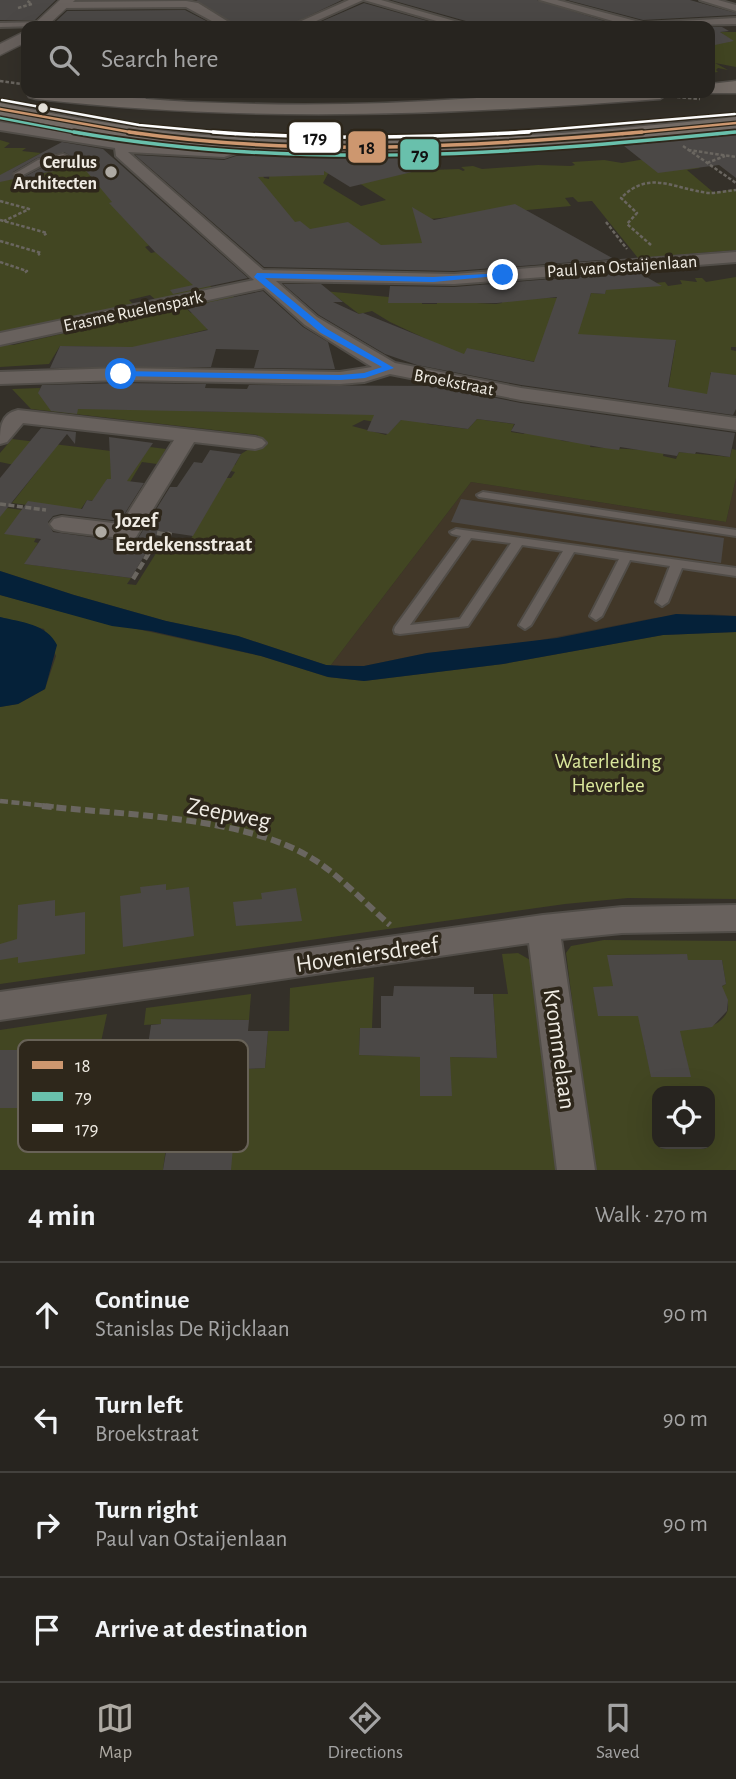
<!DOCTYPE html>
<html lang="en">
<head>
<meta charset="utf-8">
<style>
	:root { --surface:#27241f; --page:#33302c; --text:#f1f3f6; --muted:#a4a4a4; --line:#43413d; --accent:#aeaaa3 }
	body { margin:0; font-family:"Alegreya Sans",sans-serif; background:var(--page); color:var(--text) }
	.controls { position:absolute; right:21px; bottom:21px; display:grid; overflow:hidden; border-radius:14px; box-shadow:0 7px 28px #0002 }
	.controls button { width:63px; height:63px; display:grid; place-items:center; padding:0; border:0; border-bottom:2px solid var(--line); background:var(--surface); color:var(--text); font:35px sans-serif }
	.stop { position:absolute; width:21px; height:21px; margin:-16px; border:5px solid #1a73e8; border-radius:50%; background:#fff }
	.stop.end { background:#1a73e8; border-color:#fff; box-shadow:0 2px 7px #0008 }
	.list { margin:0; padding:0; list-style:none }
	h2 { display:flex; justify-content:space-between; align-items:center; height:91px; margin:0; padding:0 28px; font-size:30px }
	h2 small { font-size:23px; font-weight:400; color:var(--muted) }
	.list li { display:grid; grid-template-columns:46px 1fr auto; gap:21px; align-items:center; box-sizing:border-box; height:105px; padding:0 28px; border-top:2px solid var(--line) }
	.list b { display:block; font-size:26px; white-space:nowrap }
	.list p { margin:0; font-size:23px; white-space:nowrap; color:var(--muted) }
	.list em { font-size:23px; font-style:normal; color:var(--muted) }
	.icon { flex:none; width:38px; height:38px; fill:none; stroke:currentColor; stroke-width:2; stroke-linecap:round; stroke-linejoin:round }
	.map { position:relative; flex:none; width:736px; height:1170px; overflow:hidden }
	.search { position:absolute; background:var(--surface); box-shadow:0 7px 28px #0002; left:21px; right:21px; top:21px; height:77px; display:flex; align-items:center; gap:18px; box-sizing:border-box; padding:0 24px; border-radius:14px; color:var(--muted); font-size:26px }
	.sheet { height:511px; background:var(--surface) }
	nav { display:flex; justify-content:space-around; align-items:center; box-sizing:border-box; height:98px; border-top:2px solid var(--line); background:var(--surface); font-size:19px; color:var(--muted) }
	nav a { display:grid; justify-items:center; gap:4px }
	nav .on { color:var(--accent) }
	.map>svg:first-child { display:block }
</style>
</head>
<body>
<div class="map">
<svg width="736" height="1170" viewBox="0 0 736 1170">
	<rect width="100%" height="100%" fill="#343029"/>
	<path fill="#413728" d="M736,478V616L710,614L654,618L520,644L427,653L364,666L331,665L471,482L726,522Z"/>
	<path fill="#424622" fill-rule="evenodd" d="M710,32L723,34L720,32H736V67L715,63L728,70L718,68L716,70L718,72L710,73Z
		M0,140L10,143L4,148H26L22,151L41,153L8,171L21,186L43,173L83,164L150,245L145,247L151,253L164,250L213,288L157,301L150,295L129,300L135,306L15,333L0,332Z
		M680,153L700,168L687,170L713,192L736,189V250L638,258L592,201L578,202L573,197L565,198L571,206L430,219L467,250L356,254L161,162L262,174L264,178L269,179L270,169C288,183 312,171 332,166L323,183L361,206L386,200L343,173L459,169L463,171L465,170L461,167L473,166L482,169L538,165L571,166L575,165L572,162L604,160L622,163Z
		M736,277V347H731V350L736,351V375L710,373L717,396L668,390L676,341L545,364L488,352L467,358L390,322L372,311L359,314L333,294L323,291L422,300V304H437V301L496,304L502,303L503,299L590,297L591,293L605,294L606,288L665,282L668,286L682,284L680,280L697,282L695,278H702L706,282Z
		M232,295L248,310L217,327L157,342L162,348L60,346L49,364L0,367V343L10,341L7,345H13L184,306L191,313L206,309L200,302Z
		M40,388L39,392L189,411L241,412L374,405L375,422L364,420L352,426L386,435L407,414L428,424L468,429L477,419L514,424L511,432L524,434L528,427L563,441L591,443L590,447L664,451L663,456L676,459L679,452L730,457L732,449L736,450V478L726,522L471,482L331,665H326L238,636L166,621L74,595L0,571V507L22,510L36,538L34,542L38,543L25,564L131,578L127,584L136,585L165,539L189,542L226,478H231L235,472L227,470L230,464L235,465L241,454L259,443L256,441L258,435L31,409L12,389Z
		M12,439L144,455L150,447L166,449L157,464L142,462L130,482L107,479L96,501L87,500L79,512L12,503L38,470L0,462V453Z
		M0,595L82,617L261,656L328,677L364,681L503,664L663,635L736,632V899L628,898L565,904L0,984V707L18,704L45,689L56,656L44,629L0,617Z
		M604,940L736,941V1170H594L566,953L571,946ZM686,954L688,960H722L726,984L721,987C727,997 732,1008 724,1017C703,1043 646,1017 619,1009L608,955ZM644,1044H683L690,1077H652ZM657,1091H710V1144H657Z
		M518,953L532,961L556,1170H231L207,1136L208,1119H178L175,1140H167L163,1170H0V1108L23,1107L36,1051L0,1050V1030L107,1014L95,1070L111,1072L108,1092L179,1093L219,1078H243L244,1069L265,1068L268,1031H289L290,988L374,977L372,1028H360L359,1055L497,1058L493,994H508L502,954Z
		M251,994L249,1020L161,1019V1024L144,1025L146,1008Z"/>
	<path fill="#052139" d="M0,571L74,595L166,621L238,636L326,665L341,666H364L427,653L557,638L676,614L736,616V632L663,635L503,664L364,681L328,677L261,656L151,631L112,626L0,595Z
		M0,617C21,622 47,624 57,645L45,689L18,704L0,707Z"/>
	<path fill="#4b4846" fill-rule="evenodd" d="M0,0H56L35,20H0Z
		M196,0H342L288,26H237Z
		M391,0H537L614,24L475,26L473,23Z
		M567,0H690L736,13V15L643,20Z
		M364,3L445,26H311Z
		M185,10L216,26H51L67,11Z
		M710,27H722L729,31L720,32L734,41L710,46Z
		M736,134V178L719,165L658,173L624,146Z
		M62,142L103,149L248,278L173,294L170,290L193,285L155,252L109,203L112,202L82,166L43,173L20,186L14,179L0,182V175ZM64,152L69,155L67,161L45,166L22,178L12,175L13,172L37,158Z
		M135,155L224,160L236,156L440,157L441,165L350,187L324,171V175L258,177L295,222L300,221L310,229L348,222L381,245L422,243L412,207L434,220L515,204L614,259L454,271L264,267Z
		M638,272L662,286L606,290L605,294L591,293L578,334L676,340L668,387L707,394L711,372L736,375V409L733,415L521,385L417,365L385,354L319,315L283,284H321L343,302H333L359,314L363,313L464,354L467,348L534,362L557,297L497,303H388L390,286L454,287Z
		M263,291L303,327L328,342L335,369L254,368L259,350L216,349L211,367L50,368L60,346L132,347L208,330L186,307Z
		M121,383L206,384L205,388L247,389L249,385L435,386L521,403L735,433L730,457L696,452L695,454L679,452L677,456L620,447L619,450L604,448L511,431L515,424L477,419L468,429L401,420L388,434L367,431L374,415L78,409L77,414L51,411L38,393L42,385Z
		M41,428L76,432L75,444L67,434L0,517V478Z
		M109,437L153,443L127,481L144,483L120,521L61,514L53,516L48,522L53,532L128,542L137,540L170,487H177L194,462L202,463L210,450L241,454L193,536L159,531L131,578L24,564L41,539L4,534L28,501L82,509L87,500L92,501L107,479H111Z
		M461,499L724,538L721,563L451,522Z
		M166,884V890L189,887L194,936L123,947L120,896L141,893L140,887Z
		M296,888L302,921L236,926L233,902L262,899L261,893Z
		M55,900V916L85,912V954L18,963V957L0,960V944L17,939L18,905Z
		M687,954L688,960H722L726,984L722,986L728,1000L727,1011L712,1027L680,1031L691,1077H651L638,1016H598L593,987L613,986L607,955Z
		M394,986L474,987V994H493L497,1058L450,1057L452,1096H420V1057L359,1055L360,1028H381V996H393Z
		M161,1019L249,1020L248,1031H268L265,1068L244,1069L243,1078H219L218,1086H212L207,1136H234L231,1170H163L168,1140H175L181,1093L108,1092L111,1072L95,1071L101,1044L148,1045L151,1025L161,1024Z
		M0,1050H37L23,1108H0Z"/>
	<g fill="none" stroke-linecap="round" stroke-linejoin="round">
		<defs>
			<path id="service" d="M0,23L41,22L44,24L41,26L0,27Z
				M63,154L67,156L66,158L44,164L21,176L14,174L38,160Z
				M483,492L736,530V536L479,497L477,495Z
				M456,529L736,568V576L682,568L668,602L662,606L656,602L670,566L630,560L602,616L596,620L590,616L619,559L574,552L531,625L525,629L519,625L563,551L522,545L468,626L400,634L395,633L394,630L395,627L461,536L452,534L450,532ZM471,538L511,543L460,619L410,625Z"/>
			<path id="minor" d="M349,0H363L305,26H290Z
				M364,0H381L472,26H454Z
				M540,0H557L643,23L736,18V24L630,26Z
				M700,0H718L736,5V11Z
				M186,1L198,3L235,26H221L186,7L63,8L58,5L63,2Z
				M88,93H122L144,96L146,99C136,107 98,100 88,93Z
				M0,122L127,142L155,133L162,137L150,143L223,149L246,141L251,142V148L224,157L128,152L263,270L454,274L736,252V262L454,284L276,281L317,317L395,363L521,388L736,418V430L521,400L390,374L364,382L340,384L121,380L0,384V372L121,368L340,372L372,367L305,325L264,288L0,345V333L254,280L116,156L115,148L0,130Z
				M18,410L255,437L262,439L266,443L262,447L255,449L194,442L136,537L128,539L62,531L54,529L50,524L54,519L62,517L121,524L174,440L23,423L7,442L0,444C0,429 0,414 18,410Z
				M736,905V931L622,933L561,939L595,1170H557L529,943L0,1020V992L543,915L622,907Z"/>
			<path id="tertiary" d="M60,0H75L47,26H32Z
				M26,31V42L0,55V44Z"/>
			<path id="secondary" d="M736,81V93H703H710V84Z
				M27,93C82,93 136,99 191,102C243,104 294,105 345,104C453,103 562,88 669,93L660,99C449,115 247,123 36,99L29,97Z
				M0,103C61,115 122,127 184,133C368,151 552,136 736,117V129C553,148 368,163 184,145C122,139 61,127 0,115Z"/>
		</defs>
		<use href="#service" stroke="#514d48" stroke-width="4"/>
		<use href="#minor" stroke="#514d48" stroke-width="4"/>
		<use href="#tertiary" stroke="#514d48" stroke-width="3"/>
		<use href="#secondary" stroke="#514d48" stroke-width="3"/>
		<path stroke="#6a6660" stroke-width="2.5" stroke-dasharray="3.5 2" stroke-linecap="butt" d="M18,8L32,4L26,0
			M0,81L22,84
			M677,97L700,99
			M683,146L736,183
			M688,150L736,157
			M707,163L725,156
			M0,201L29,209L4,221
			M0,220L47,233L44,235
			M606,222L627,249
			M0,241L41,253L38,255
			M651,245L627,224L637,213L621,198C650,169 673,189 709,193C717,193 727,191 736,190
			M0,262L27,271L24,273"/>
		<path stroke="#6a6660" stroke-width="3.5" stroke-dasharray="6 2.5" stroke-linecap="butt" d="M0,504L46,510"/>
		<path stroke="#6a6660" stroke-width="4.5" stroke-dasharray="8 3.5" stroke-linecap="butt" d="M157,533L169,535L170,532
			M133,579L150,551H146
			M0,801L58,807"/>
		<path stroke="#6a6660" stroke-width="6" stroke-dasharray="10 4.5" stroke-linecap="butt" d="M42,806C122,815 245,816 313,859C339,875 366,904 390,925"/>
		<use href="#service" fill="#68615d" fill-rule="evenodd"/>
		<use href="#minor" fill="#68615d" fill-rule="evenodd"/>
		<use href="#tertiary" fill="#68615d" fill-rule="evenodd"/>
		<use href="#secondary" fill="#746c66" fill-rule="evenodd"/>
		<defs>
			<path id="bus-1-far1" d="M0,109L141,134
				M622,134L736,123"/>
			<path id="bus-1" d="M129,132C298,157 472,147 642,132"/>
			<path id="bus-2-far1" d="M0,118L84,134
				M717,134L736,132"/>
			<path id="bus-2" d="M74,132C293,171 515,154 735,132"/>
			<path id="bus-3-far1" d="M2,100L139,125L236,134
				M497,134L735,114"/>
			<path id="bus-3" d="M213,132C318,140 423,138 529,132"/>
		</defs>
		<use href="#bus-1-far1" stroke="#2e271b" stroke-width="5"/>
		<use href="#bus-1" stroke="#2e271b" stroke-width="7"/>
		<use href="#bus-2-far1" stroke="#2e271b" stroke-width="5"/>
		<use href="#bus-2" stroke="#2e271b" stroke-width="7"/>
		<use href="#bus-3-far1" stroke="#2e271b" stroke-width="5"/>
		<use href="#bus-3" stroke="#2e271b" stroke-width="7"/>
		<use href="#bus-1-far1" stroke="#cd976f" stroke-width="2.5"/>
		<use href="#bus-1" stroke="#cd976f" stroke-width="3.5"/>
		<use href="#bus-2-far1" stroke="#69c0ac" stroke-width="2.5"/>
		<use href="#bus-2" stroke="#69c0ac" stroke-width="3.5"/>
		<use href="#bus-3-far1" stroke="#fff" stroke-width="2.5"/>
		<use href="#bus-3" stroke="#fff" stroke-width="3.5"/>
	</g>
	<path fill="#1a73e8" d="M257,273L433,277L503,273L507,275L433,282L265,278L327,329L394,368L365,378L340,380L118,376V372L121,371L340,375L364,373L382,367L321,333L254,277Z"/>
	<circle fill="#f0ece4" stroke="#2e271b" stroke-width="2.5" cx="43" cy="108" r="6"/>
	<g fill="#aeaaa3" stroke="#2e271b" stroke-width="2.5">
		<circle cx="111" cy="172" r="7"/>
		<circle cx="101" cy="532" r="7"/>
	</g>
	<g text-anchor="middle" stroke-width="7" stroke-linejoin="round" paint-order="stroke">
		<g font-size="18" font-weight="bold" fill="#f0ece4" stroke="#2e271b" text-anchor="end">
			<text x="97" y="168">Cerulus<tspan x="97" dy="21">Architecten</tspan></text>
		</g>
		<g font-size="18" fill="#f0ece4" stroke="#2e271b">
			<text transform="translate(622 266) rotate(-4)" y="6">Paul van Ostaijenlaan</text>
			<text transform="translate(133 311) rotate(-12)" y="6">Erasme Ruelenspark</text>
			<text transform="translate(454 382) rotate(11)" y="6">Broekstraat</text>
		</g>
		<g font-size="21" font-weight="bold" fill="#f0ece4" stroke="#2e271b" text-anchor="start">
			<text x="115" y="527">Jozef<tspan x="115" dy="24">Eerdekensstraat</tspan></text>
		</g>
		<g font-size="21" fill="#dae79c" stroke="#2e271b">
			<text x="608" y="768">Waterleiding<tspan x="608" dy="24">Heverlee</tspan></text>
		</g>
		<g font-size="24" fill="#f0ece4" stroke="#2e271b">
			<text transform="translate(229 813) rotate(11)" y="8">Zeepweg</text>
			<text transform="translate(367 954) rotate(-8)" y="8">Hoveniersdreef</text>
			<text transform="translate(560 1049) rotate(82)" y="8">Krommelaan</text>
		</g>
	</g>
	<rect x="18" y="1040" width="230" height="112" rx="10" fill="#2e271b" stroke="#686257" stroke-width="2"/>
	<rect x="32" y="1061" width="31" height="8" fill="#cd976f"/>
	<rect x="32" y="1092" width="31" height="9" fill="#69c0ac"/>
	<rect x="32" y="1124" width="31" height="8" fill="#fff"/>
	<g font-size="19" fill="#f0ece4">
		<text x="75" y="1072">18</text>
		<text x="75" y="1103">79</text>
		<text x="75" y="1135">179</text>
	</g>
	<g stroke="#2e271b" stroke-width="2.5">
		<rect x="288" y="121" width="54" height="33" rx="7" fill="#fff"/>
		<rect x="347" y="130" width="40" height="34" rx="7" fill="#cd976f"/>
		<rect x="399" y="138" width="41" height="33" rx="7" fill="#69c0ac"/>
	</g>
	<g font-size="19" text-anchor="middle" font-weight="bold" fill="#111">
		<text x="315" y="144">179</text>
		<text x="367" y="154">18</text>
		<text x="420" y="161">79</text>
	</g>
</svg>
<div class="controls">
<button><svg class="icon" aria-label="locate" viewBox="0 0 24 24"><circle cx="12" cy="12" r="6"/><path d="M12 2v4M12 18v4M2 12h4M18 12h4"/></svg></button>
</div>
<div class="stop" style="left:121px;top:374px"></div>
<div class="stop end" style="left:503px;top:275px"></div>
<div class="search"><svg class="icon" aria-label="search" viewBox="0 0 24 24"><circle cx="10" cy="10" r="6"/><path d="M15 15l6 6"/></svg>Search here</div>
</div>
<section class="sheet">
<h2>4 min<small>Walk · 270 m</small></h2>
<ul class="list">
<li><svg class="icon" aria-label="ahead" viewBox="0 0 24 24"><path d="M12 20V5M6 11l6-6 6 6"/></svg><div><b>Continue</b><p>Stanislas De Rijcklaan</p></div><em>90 m</em></li>
<li><svg class="icon" aria-label="left" viewBox="0 0 24 24"><path d="M17 20v-9H6M10 6l-5 5 5 5"/></svg><div><b>Turn left</b><p>Broekstraat</p></div><em>90 m</em></li>
<li><svg class="icon" aria-label="right" viewBox="0 0 24 24"><path d="M7 20v-9h11M14 6l5 5-5 5"/></svg><div><b>Turn right</b><p>Paul van Ostaijenlaan</p></div><em>90 m</em></li>
<li><svg class="icon" aria-label="arrive" viewBox="0 0 24 24"><path d="M6 21V4h12l-3 4 3 4H6"/></svg><div><b>Arrive at destination</b></div></li>
</ul>
</section>
<nav>
<a class="on"><svg class="icon" aria-label="map" viewBox="0 0 24 24"><path d="M3 6l6-2 6 2 6-2v14l-6 2-6-2-6 2zM9 4v14M15 6v14"/></svg>Map</a>
<a><svg class="icon" aria-label="directions" viewBox="0 0 24 24"><path d="M12 3l9 9-9 9-9-9zM9 14v-3h6M13 9l2 2-2 2"/></svg>Directions</a>
<a><svg class="icon" aria-label="saved" viewBox="0 0 24 24"><path d="M7 4h10v16l-5-4-5 4z"/></svg>Saved</a>
</nav>
</body>
</html>
